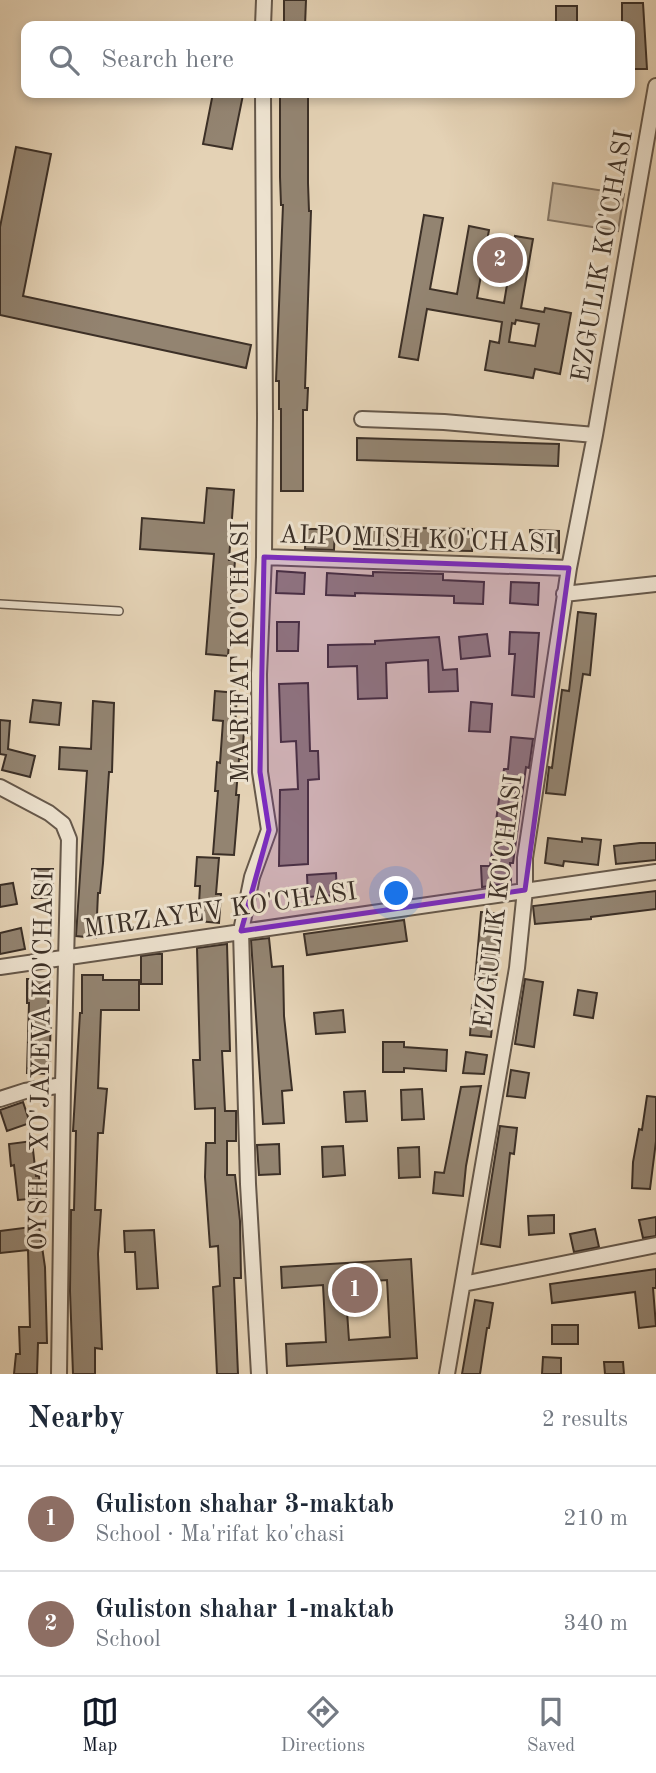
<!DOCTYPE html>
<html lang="en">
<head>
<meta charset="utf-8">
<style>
	:root { --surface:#fff; --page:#f6f6f7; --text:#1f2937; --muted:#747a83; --line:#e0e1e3; --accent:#111827 }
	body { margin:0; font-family:"Old Standard TT",serif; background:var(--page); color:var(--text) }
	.you { position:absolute; left:397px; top:894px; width:24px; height:24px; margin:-18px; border:5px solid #fff; border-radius:50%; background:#1a73e8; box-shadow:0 0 0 10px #1a73e833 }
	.badge { display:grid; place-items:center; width:46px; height:46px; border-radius:50%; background:var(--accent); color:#fff; font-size:23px; font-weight:700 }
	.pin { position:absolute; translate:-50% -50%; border:4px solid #fff; box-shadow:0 2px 7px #0006 }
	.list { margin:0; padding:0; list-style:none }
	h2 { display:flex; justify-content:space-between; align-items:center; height:91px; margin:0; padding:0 28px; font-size:30px }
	h2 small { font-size:23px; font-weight:400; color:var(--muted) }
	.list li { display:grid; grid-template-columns:46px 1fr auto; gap:21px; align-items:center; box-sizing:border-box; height:105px; padding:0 28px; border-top:2px solid var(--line) }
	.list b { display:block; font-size:26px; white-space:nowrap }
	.list p { margin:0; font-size:23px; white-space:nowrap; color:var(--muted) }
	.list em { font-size:23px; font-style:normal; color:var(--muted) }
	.icon { flex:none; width:38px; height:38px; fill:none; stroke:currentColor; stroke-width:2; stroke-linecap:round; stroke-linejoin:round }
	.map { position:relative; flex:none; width:656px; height:1374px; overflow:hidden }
	.search { position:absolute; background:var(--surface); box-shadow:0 4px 10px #0003; left:21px; right:21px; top:21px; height:77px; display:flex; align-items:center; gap:18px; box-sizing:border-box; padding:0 24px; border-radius:14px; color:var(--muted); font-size:26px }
	.sheet { height:301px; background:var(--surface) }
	nav { display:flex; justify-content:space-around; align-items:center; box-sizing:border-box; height:98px; border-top:2px solid var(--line); background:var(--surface); font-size:19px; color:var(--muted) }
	nav a { display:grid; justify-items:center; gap:4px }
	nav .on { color:var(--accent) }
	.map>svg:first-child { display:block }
</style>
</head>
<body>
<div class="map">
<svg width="656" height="1374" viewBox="0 0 656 1374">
	<rect width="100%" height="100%" fill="#e4d2b5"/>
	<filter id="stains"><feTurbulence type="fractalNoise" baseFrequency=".00286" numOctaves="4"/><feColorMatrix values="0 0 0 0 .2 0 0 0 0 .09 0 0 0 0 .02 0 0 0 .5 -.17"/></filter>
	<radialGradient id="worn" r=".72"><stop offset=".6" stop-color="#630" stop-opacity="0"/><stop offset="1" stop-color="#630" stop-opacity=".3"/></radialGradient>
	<path fill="#c7b69d" stroke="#827362" stroke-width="2" d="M553,183L624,194L618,231L548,220Z"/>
	<path fill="#938471" stroke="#3c3027" stroke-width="2" fill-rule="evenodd" d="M284,0H306L305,26H284Z
		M622,3H643L647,69H630V26H622Z
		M556,6H577V26H556Z
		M213,93L243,95L232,149L203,144Z
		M280,95L308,96V183L309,211H311L305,388H308L307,410H303V491H281V409H279V381H276L283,205H281L280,177Z
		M16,147L51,154L23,296L251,345L246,368L0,315V227Z
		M424,215L443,218L430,289L457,294L469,226L489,230L477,298L504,303L515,236L533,239L521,308L544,312L545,308L571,313L560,374L535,369L533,378L485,370L490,341L499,343L502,322L427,309L418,360L399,357ZM516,320L539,324L535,346L509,342L512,323L515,324Z
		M357,438L559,444L558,466L357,460Z
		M207,488L234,490L229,560H235L228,656L206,654L214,554L140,549L142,518L204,523Z
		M355,527L472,529V551L354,549Z
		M306,529H335L334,550L305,549Z
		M530,530L559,531V553L530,552Z
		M277,571L305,573L304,594L276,593Z
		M373,572L443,574V580L484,582L483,604L454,603V596L355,593V596L326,595L327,573L373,576Z
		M511,582L539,583L538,605L510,603Z
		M578,612L596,614L590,675L583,674L565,795L546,793L549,767L552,768L562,690L569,691Z
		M277,622H299L298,651H277Z
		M510,632L539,633L534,697L512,695L515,654H509Z
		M487,634L490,656L461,659L459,637Z
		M439,637L443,670L457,669L458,691L429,692L428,660L386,663L387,698L358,699L357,666L328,667V645L375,644V641Z
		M308,683L310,751H318L319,779L308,780V864L279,866L280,790L298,789L296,741L281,742L279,684Z
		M215,691L237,693L235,730L244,731L242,759H239L236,795H239L234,855L213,854L218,791H215L217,762L220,763L223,721L213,720Z
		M33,700L61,703L59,725L30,722Z
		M93,701L114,703L112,772H109L103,863L100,893H98L96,938L76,936L87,771L59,769L60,747L91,749Z
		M471,702L492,704L490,732L469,731Z
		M0,720L10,721L8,749L35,756L30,777L2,770L6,755L0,754Z
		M511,737L533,739L529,768L526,767L513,863H510L511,883L482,887L481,866H490L499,799L504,769H508Z
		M548,838L582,842V838L601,840L598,865L564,861L563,866L545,863Z
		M640,843H656V860L616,864L614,846Z
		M197,857L219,858L216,894H221L219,923L198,921L200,886H195Z
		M32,869H53V898H32Z
		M336,873L337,895L308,897L307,875Z
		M13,883L17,904L0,907V885Z
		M656,891V909L591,917V919L535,924L533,906Z
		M481,912L502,914L496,982L475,980Z
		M404,920L407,941L307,955L304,934Z
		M21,928L25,949L0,954V933Z
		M269,938L272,967L283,966L284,1016L292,1090L282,1091L284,1123L263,1124L251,940Z
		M227,944L230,1051H222L225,1111H236V1141H227V1175H235L240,1221L241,1278H234L238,1374H217L213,1287L220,1286L218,1246L210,1247L205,1177L206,1143H215V1108L195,1109L193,1060H200L197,948Z
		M156,954H162V984H141V956Z
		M82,975H103V980H139V1010H101L98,1088L107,1089L103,1133H98L95,1210H101L98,1254L102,1349L95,1348V1374H73L70,1291L71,1210H74L76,1131H73L80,1013H82Z
		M27,979H49L48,1017H51L49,1074L27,1073L29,1003H27Z
		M525,979L543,982L534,1047L515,1044Z
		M578,990L597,993L593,1018L574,1015Z
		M472,1005L494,1007L491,1037L470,1035Z
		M343,1010L345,1032L316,1034L314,1013Z
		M383,1042H404V1047L447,1050L446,1071L404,1068V1072H383Z
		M466,1052L487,1055L484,1074L463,1073Z
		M511,1070L529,1073L525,1098L507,1096Z
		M481,1086L466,1166L463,1196L433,1193L435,1172L444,1173L461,1087Z
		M422,1089L424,1119L402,1120L401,1090Z
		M365,1091L367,1121L346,1122L344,1092Z
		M647,1096L656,1097V1141L650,1189L632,1188L633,1162L639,1129L642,1130Z
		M23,1102L30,1123L7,1131L0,1110Z
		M500,1126L517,1128L514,1154L510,1153L500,1247L481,1244Z
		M32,1141L36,1176H39L41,1198L18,1200L14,1165L11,1166L9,1144Z
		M279,1144L280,1174L259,1175L257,1145Z
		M343,1146L345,1175L323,1177L322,1147Z
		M419,1147L420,1177L399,1178L398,1148Z
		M554,1215V1233L529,1235L528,1216Z
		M656,1217V1236L643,1238L639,1220Z
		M39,1226L45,1267L47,1343H38L37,1374H14L16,1354H20L19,1327H30L28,1250L0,1253V1231Z
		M595,1229L599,1247L574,1252L570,1234Z
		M154,1230L158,1288L137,1289L135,1252H125L124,1231Z
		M411,1259L417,1358L287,1366L286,1344L326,1342L323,1285L282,1288L281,1267ZM387,1280L390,1337L349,1340L345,1283Z
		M656,1269V1288H653L656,1326L639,1328L635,1292L552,1303L550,1284Z
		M475,1300L493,1303L489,1328H487L480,1374H462Z
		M552,1325H578V1344H552Z
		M543,1357L561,1358V1374H542Z
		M604,1362H623L624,1374H605Z"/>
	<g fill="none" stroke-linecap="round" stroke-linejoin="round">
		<defs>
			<path id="service" d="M0,604L119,611"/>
			<path id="minor" d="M263,26L264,0
				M362,419L444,422L595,435
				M264,557L569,568
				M564,594L656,584
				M0,787L49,813L63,824L69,839L63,1085L59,1374
				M0,967L656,872
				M0,1099L25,1091L63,1085
				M463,1284L656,1245
				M259,1374L248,1184L241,931L252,877L269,830L260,772L259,674L264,557L265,417L263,93
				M447,1374L517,968L525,890V858L569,568L595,435L656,86"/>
		</defs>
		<use href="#service" stroke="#66584a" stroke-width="10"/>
		<use href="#minor" stroke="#66584a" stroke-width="18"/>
		<use href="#service" stroke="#ede2cf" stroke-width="7"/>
		<use href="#minor" stroke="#ede2cf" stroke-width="14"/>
	</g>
	<path fill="#7b2cbf" fill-opacity="0.2" stroke="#7b2cbf" stroke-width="5" stroke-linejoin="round" d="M264,557L569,568L525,890L241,931L269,830L260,772Z"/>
	<g text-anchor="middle" stroke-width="6" stroke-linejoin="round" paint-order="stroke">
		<g font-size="26" fill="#3c3027" stroke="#ede2cf">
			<text transform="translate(601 256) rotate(-80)" y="9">EZGULIK KO'CHASI</text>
			<text transform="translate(417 538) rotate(2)" y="9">ALPOMISH KO'CHASI</text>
			<text transform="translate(239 652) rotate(-90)" y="9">MA'RIFAT KO'CHASI</text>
			<text transform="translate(497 901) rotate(-83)" y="9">EZGULIK KO'CHASI</text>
			<text transform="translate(220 909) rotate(-8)" y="9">MIRZAYEV KO'CHASI</text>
			<text transform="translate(40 1061) rotate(-89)" y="9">OYSHA XO'JAYEVA KO'CHASI</text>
		</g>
	</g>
	<rect width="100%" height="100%" filter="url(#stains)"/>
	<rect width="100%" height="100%" fill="url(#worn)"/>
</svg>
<div class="you"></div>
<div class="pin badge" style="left:355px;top:1290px;background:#8d6e63">1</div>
<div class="pin badge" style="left:500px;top:260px;background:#8d6e63">2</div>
<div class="search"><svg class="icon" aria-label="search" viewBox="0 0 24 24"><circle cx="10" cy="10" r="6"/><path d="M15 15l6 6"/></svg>Search here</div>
</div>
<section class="sheet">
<h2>Nearby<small>2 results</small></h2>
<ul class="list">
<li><span class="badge" style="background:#8d6e63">1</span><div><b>Guliston shahar 3-maktab</b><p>School · Ma'rifat ko'chasi</p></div><em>210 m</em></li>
<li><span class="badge" style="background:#8d6e63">2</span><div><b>Guliston shahar 1-maktab</b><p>School</p></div><em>340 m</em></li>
</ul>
</section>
<nav>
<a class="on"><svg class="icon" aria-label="map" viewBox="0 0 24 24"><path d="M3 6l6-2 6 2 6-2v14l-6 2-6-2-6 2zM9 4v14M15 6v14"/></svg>Map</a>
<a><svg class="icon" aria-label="directions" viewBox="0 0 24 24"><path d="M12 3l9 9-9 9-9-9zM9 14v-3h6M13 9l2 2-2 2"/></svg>Directions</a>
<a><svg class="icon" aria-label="saved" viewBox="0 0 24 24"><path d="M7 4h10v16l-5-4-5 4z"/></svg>Saved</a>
</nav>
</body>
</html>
